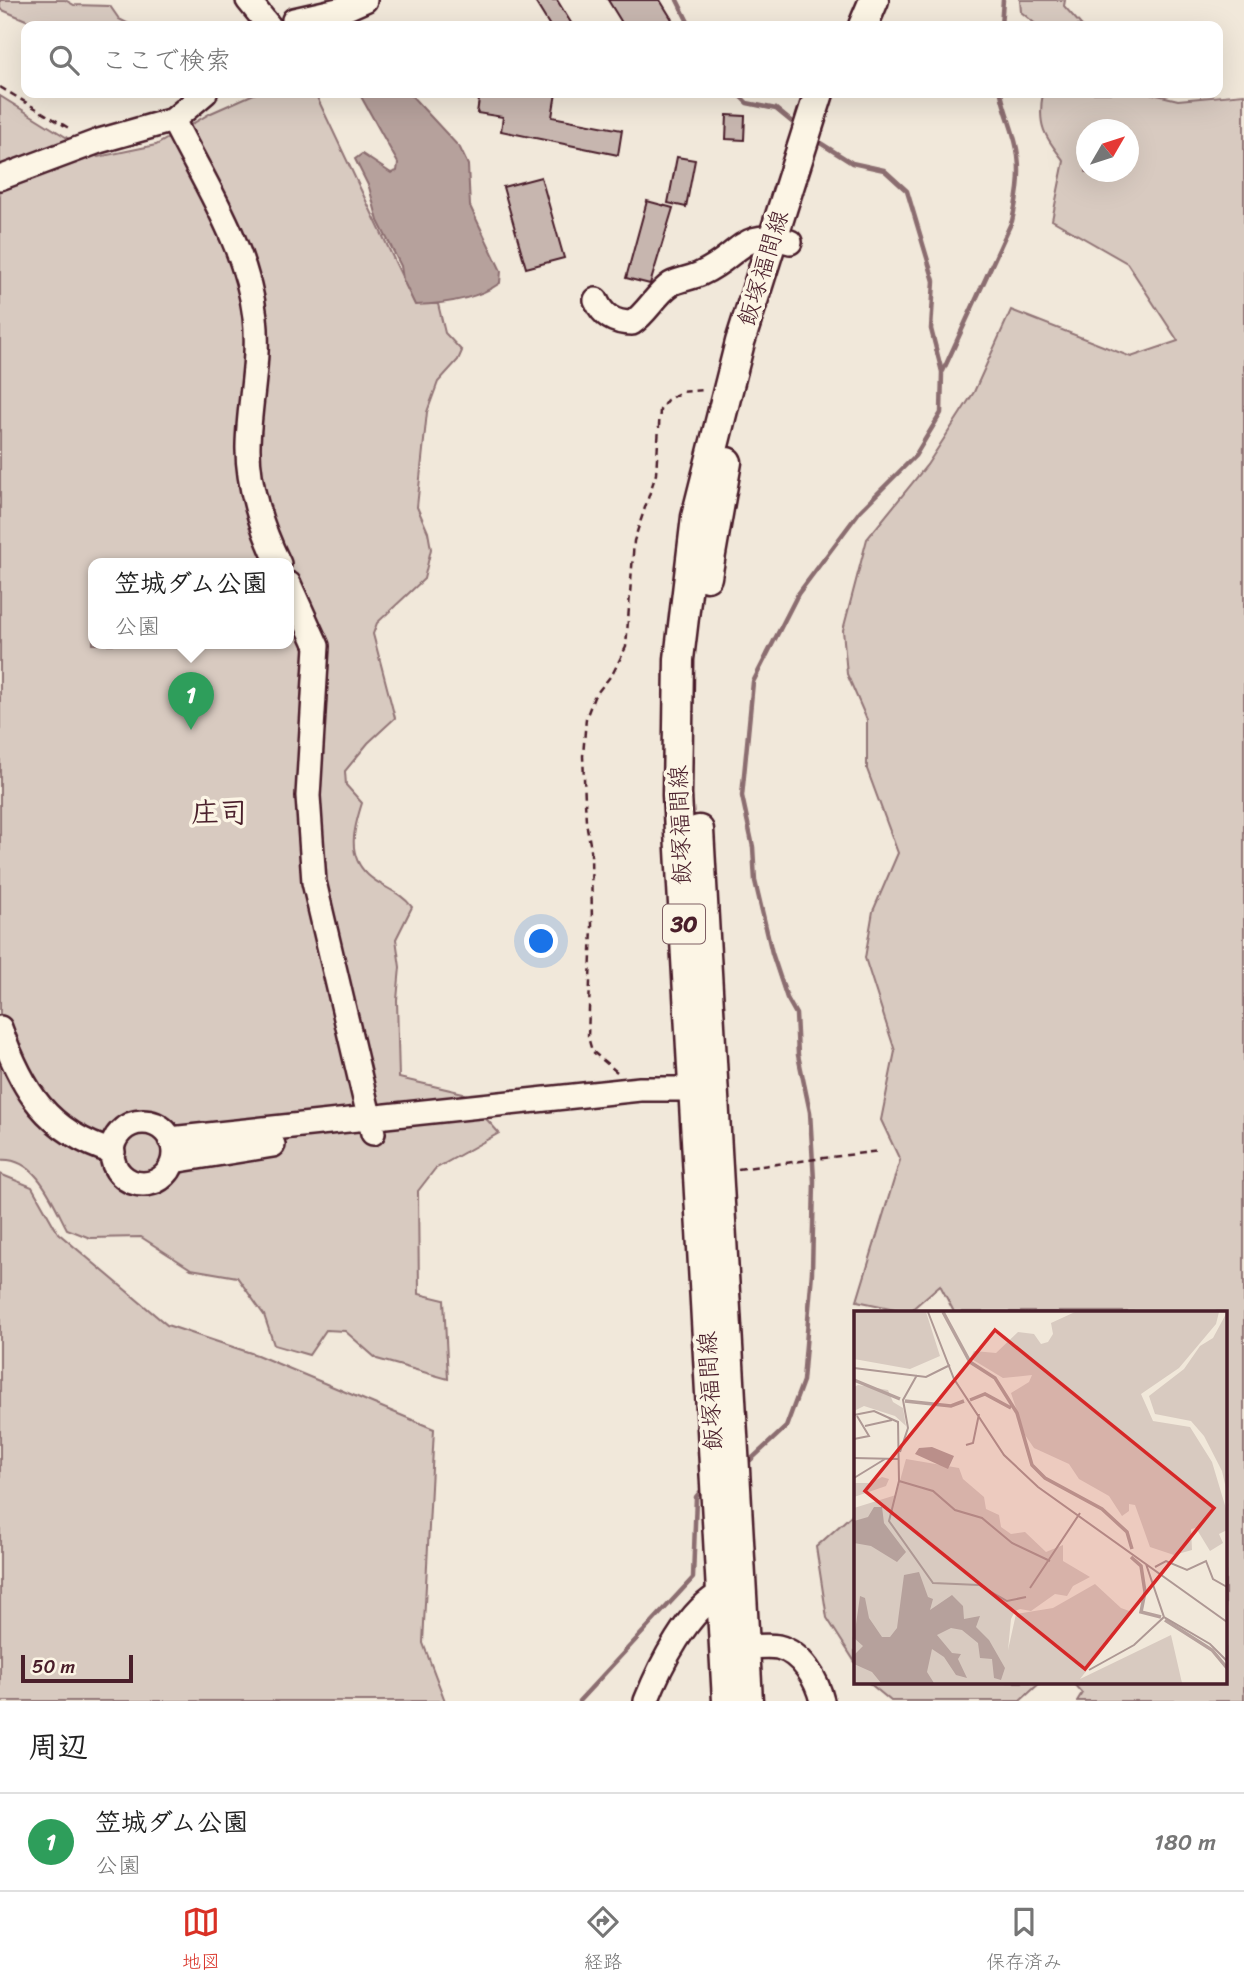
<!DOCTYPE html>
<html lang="ja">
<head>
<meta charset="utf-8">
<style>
	:root { --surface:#fff; --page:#f6f6f6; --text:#222; --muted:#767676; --line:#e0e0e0; --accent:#d93025 }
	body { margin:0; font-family:Sriracha,"Klee One",sans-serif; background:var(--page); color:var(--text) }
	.compass { position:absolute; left:1076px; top:119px; width:63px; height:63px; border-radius:50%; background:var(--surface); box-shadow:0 7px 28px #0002; rotate:51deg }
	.scale { position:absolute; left:21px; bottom:18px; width:112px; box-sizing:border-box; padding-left:7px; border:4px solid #4a1f2b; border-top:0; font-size:19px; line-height:24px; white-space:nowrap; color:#4a1f2b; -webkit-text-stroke:5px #fcf5e5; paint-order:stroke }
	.you { position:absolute; left:542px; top:942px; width:24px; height:24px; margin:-18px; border:5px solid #fff; border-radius:50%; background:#1a73e8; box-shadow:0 0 0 10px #1a73e833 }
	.badge { display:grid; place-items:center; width:46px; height:46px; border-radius:50%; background:var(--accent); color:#fff; font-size:23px; font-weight:700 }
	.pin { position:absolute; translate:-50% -58px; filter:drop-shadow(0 2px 4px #0008) }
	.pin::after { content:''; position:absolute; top:37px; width:24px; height:21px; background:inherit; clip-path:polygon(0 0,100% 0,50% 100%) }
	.popup { position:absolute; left:88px; top:558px; width:206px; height:91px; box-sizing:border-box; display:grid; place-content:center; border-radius:14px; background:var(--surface); filter:drop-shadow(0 2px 5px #0005); font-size:23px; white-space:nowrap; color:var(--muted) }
	.popup b { font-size:26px; color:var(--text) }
	.popup::after { content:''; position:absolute; left:50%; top:100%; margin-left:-14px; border:14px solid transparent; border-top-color:var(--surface) }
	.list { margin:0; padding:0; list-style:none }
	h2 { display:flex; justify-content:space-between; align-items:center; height:91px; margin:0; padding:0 28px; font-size:30px }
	h2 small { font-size:23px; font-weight:400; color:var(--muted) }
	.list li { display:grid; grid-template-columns:46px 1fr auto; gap:21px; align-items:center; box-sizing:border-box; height:98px; padding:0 28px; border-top:2px solid var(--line) }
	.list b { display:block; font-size:26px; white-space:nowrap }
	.list p { margin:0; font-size:23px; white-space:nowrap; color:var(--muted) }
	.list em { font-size:23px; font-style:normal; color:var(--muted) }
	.icon { flex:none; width:38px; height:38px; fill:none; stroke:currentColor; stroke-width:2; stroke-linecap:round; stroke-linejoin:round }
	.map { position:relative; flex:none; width:1244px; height:1701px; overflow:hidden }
	.search { position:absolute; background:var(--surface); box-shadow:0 7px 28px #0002; left:21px; right:21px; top:21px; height:77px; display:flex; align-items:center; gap:18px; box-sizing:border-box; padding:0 24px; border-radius:14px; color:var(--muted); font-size:26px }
	.sheet { height:189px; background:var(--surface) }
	nav { display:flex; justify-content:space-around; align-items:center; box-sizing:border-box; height:98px; border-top:2px solid var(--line); background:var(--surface); font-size:19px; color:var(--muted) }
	nav a { display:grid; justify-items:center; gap:4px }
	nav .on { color:var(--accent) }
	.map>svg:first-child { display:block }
</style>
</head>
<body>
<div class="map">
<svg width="1244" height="1701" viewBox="0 0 1244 1701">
	<rect width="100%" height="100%" fill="#f1e8da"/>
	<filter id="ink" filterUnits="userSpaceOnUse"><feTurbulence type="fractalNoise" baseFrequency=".0143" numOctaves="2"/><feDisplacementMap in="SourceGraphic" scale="14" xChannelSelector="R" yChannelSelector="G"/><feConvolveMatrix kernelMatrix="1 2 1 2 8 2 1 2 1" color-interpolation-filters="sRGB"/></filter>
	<g filter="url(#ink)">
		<path fill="#d8cac0" stroke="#917476" stroke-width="2" fill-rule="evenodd" d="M0,0H65L74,5L110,6L119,19L133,26H40L0,9Z
			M1020,0H1065L1064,6L1082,26H1038L1021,12Z
			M256,93H315L415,304H438L445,333L462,351L458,360L438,382L427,412L417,507L428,532L431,549L424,579L377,623L373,634L395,718L368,743L345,771L346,785L362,803C354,828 346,855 368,875C382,888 400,891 412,907L396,939L400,967L397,1000L399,1078L463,1093L499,1133L435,1169L418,1191L419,1294L444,1300L448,1379L377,1359L345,1331L326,1330L309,1355L274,1345L264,1315L237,1277L191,1269L141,1237L90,1238L67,1229C53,1203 37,1157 0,1160V96L98,157L156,145L211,113ZM93,564H289V644H93Z
			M1043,93H1149L1178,100L1244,94V1701H1077L1082,1693L1072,1682H1225V1312H954L940,1285L909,1312L857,1301L900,1160L881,1120L895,1051L865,958L873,911L898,853L867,769V720L847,674L843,630L867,539L927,465L974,392L1011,310L1131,357L1178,341L1127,263L1052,220L1064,161C1044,136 1037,125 1043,93ZM1086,130H1128V172H1086Z
			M0,1174L32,1187L58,1233L167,1325L257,1355L434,1429L423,1643L445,1701H0Z
			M855,1512V1662L827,1618L816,1547Z
			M868,1682H1041L1020,1701H891Z"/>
		<path fill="#b6a19c" stroke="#8b6d6f" stroke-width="2" d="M359,93H409L460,148L468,165L470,206L501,271L500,283C476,300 443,304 415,305L403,280L401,266L378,221L369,187L355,159L362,154L391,173L397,171L398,163Z"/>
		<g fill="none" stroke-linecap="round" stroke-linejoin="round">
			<path stroke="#8b6d6f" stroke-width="4.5" d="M677,0L690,26
				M1001,26L1003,0
				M737,93L747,103L776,109L798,127
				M943,371L1012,221C1017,199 1021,178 1018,156C1016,135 1005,114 1001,93
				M744,1466L786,1427L803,1381L812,1272L814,1181L810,1112L798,1055L796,1014L787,998L772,953L755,881L753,847L742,796L753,682L798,594L860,511L915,456L941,413L942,372L931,329L934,281L907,191L884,170L852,163L814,139
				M579,1701L693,1578L696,1497L705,1486"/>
		</g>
		<path fill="#c7b6af" stroke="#4a1f2b" stroke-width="2" d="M534,0H557L573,26H550Z
			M608,0H660L676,26H624Z
			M480,93H556L552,117L622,130L618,155L501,131L503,117L477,113Z
			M727,115L745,116L744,140L726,139Z
			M677,157L695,160L686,207L668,203Z
			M541,177L564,258L526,268L503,187Z
			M647,201L673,208L650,284L626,278Z"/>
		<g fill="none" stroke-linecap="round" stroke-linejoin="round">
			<defs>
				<path id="minor" d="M248,0L269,26
					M294,20L347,8L365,0
					M205,93L173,120C204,182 247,247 255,317C260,360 249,402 248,445C247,484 262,530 279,564
					M0,178L99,141L173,120
					M596,300C603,316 614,323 632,323C647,313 656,294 671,284C680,279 693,278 702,273C740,256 742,227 790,242
					M289,584L317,646L308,796L314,882L373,1133
					M0,1028C22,1090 47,1132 113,1152
					M112 1153a31 31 0 1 1 62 0a31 31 0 1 1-62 0Z
					M170,1139L640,1089H710
					M173,1161L273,1145
					M745,1647C755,1647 769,1645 778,1647C802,1653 817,1680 822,1701
					M646,1701C660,1666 688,1609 722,1593"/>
				<path id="major" d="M863,26L874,0
					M707,577L727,462
					M699,830L748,1701
					M727,1701L677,795L679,659L696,517L740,342L819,93"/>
			</defs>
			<use href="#minor" stroke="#4a1f2b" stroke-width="28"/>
			<use href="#major" stroke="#4a1f2b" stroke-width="33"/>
			<path stroke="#4a1f2b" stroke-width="2.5" stroke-dasharray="7 5" stroke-linecap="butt" d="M0,87L72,130
				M617,1072L592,1051L588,1037L592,926L591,849L586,822L583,756L586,718L594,697L613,673L626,647L634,541L656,474L660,410L667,400L681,392L704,390
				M738,1169L879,1151"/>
			<use href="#minor" stroke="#fcf5e5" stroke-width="23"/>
			<use href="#major" stroke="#fcf5e5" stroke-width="28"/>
		</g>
	</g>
	<g text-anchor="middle" stroke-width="7" stroke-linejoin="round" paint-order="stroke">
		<rect fill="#fcf5e5" stroke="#7f5f63" stroke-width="2" x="663" y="904.5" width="42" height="39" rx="5"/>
		<g font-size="23" font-weight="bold" fill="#4a1f2b">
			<text x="684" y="932">30</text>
		</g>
		<g font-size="24" fill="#4a1f2b" stroke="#fcf5e5">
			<text transform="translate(763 268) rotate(-73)" y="8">飯塚福間線</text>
			<text transform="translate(680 825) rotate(-92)" y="8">飯塚福間線</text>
			<text transform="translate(710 1391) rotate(-93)" y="8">飯塚福間線</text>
		</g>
		<g font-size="28" font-weight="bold" fill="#4a1f2b" stroke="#fcf5e5">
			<text x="219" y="822">庄司</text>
		</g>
	</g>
	<g transform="translate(854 1311)">
		<rect width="373" height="373" fill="#f1e8da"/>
		<path d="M0,1H72L86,45L56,58L0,48ZM221,1H365L362,13L325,57L287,83L299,110L336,116L358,151L373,201V219L365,223L369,232L356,240L342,217L337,218L338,239L320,244L296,236L281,194L275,193V200L268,205L255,185L225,168L215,153L180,137L171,124L157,82L175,71L178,64L149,67L116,47L120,40L142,42L164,21L180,23L187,33L194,31L199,23L197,12ZM373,1V182L368,160L350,125L337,110L301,103L295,85L330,58L346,35L359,27ZM4,74L34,79L39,91L49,97L52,115L41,105L10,95L0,100V76ZM52,148L105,157L109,168L130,186L132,198L145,204L147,216L157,223L171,221L192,241L209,234V250L236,266L219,275L213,285L201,283L177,300L166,298L161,300L157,308L154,339L162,303L199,297L241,273L267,297L278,301L226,368L317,324L328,372H0V197L42,184ZM28,166L35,168L32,175L0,186V172H16Z" fill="#d8cac0"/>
		<path d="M78,136L100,145L94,158L61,143L65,137ZM20,196H28L30,212L52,241L43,251L17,235L0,232V210L14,206ZM65,261L74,286L79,288L76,299L98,284L109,295L110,308L126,305L122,316L135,329L151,357L147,369L140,367L138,348L126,347L124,332L108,319L97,317L83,324L98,342L107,343L104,348L113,367L102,364L90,346L78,338L73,361L80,372H27L18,361L0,353V344L9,335L0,327L6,285L11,287L15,307L28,326H36L43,317L50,264Z" fill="#b6a19c"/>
		<path fill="none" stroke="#b6a19c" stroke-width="3.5" d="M89,1L116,51L141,67L163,102L178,154L191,167L248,198L273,221L278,238M0,69L46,88M116,89L131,83L157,97M51,90L97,95L110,90M277,246L287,255L291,281L287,301L307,306M311,309L358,339L373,357"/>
		<path fill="none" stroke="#ae9894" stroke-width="2" d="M74,1L100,68L150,144L184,176L373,311M0,57L72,66L96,54M0,104L20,100L44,111L45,170L79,180L101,199L128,207L158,232L196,250M11,115L38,109M0,128L15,125L3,105M112,134L119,132L125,103M46,141L54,117L49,89L63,64M0,147L44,148M0,167L31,148M45,170L35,210L79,272L125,274L153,290L172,286M292,253L310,306L356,333L373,350M301,256L312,250L333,259L352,250L359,268L373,276M176,277L226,202M235,359L280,334L310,306"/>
		<path fill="#d62828" fill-opacity="0.15" stroke="#d62828" stroke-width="3.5" d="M141,19L360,197L231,358L11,180Z"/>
		<rect width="373" height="373" fill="none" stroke="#4a1f2b" stroke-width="3.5"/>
	</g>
</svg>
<svg class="compass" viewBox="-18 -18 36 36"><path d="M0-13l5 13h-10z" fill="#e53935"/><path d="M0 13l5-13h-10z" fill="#767676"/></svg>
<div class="scale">50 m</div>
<div class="you"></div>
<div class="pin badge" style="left:191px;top:730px;background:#2e9e5b">1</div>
<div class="popup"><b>笠城ダム公園</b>公園</div>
<div class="search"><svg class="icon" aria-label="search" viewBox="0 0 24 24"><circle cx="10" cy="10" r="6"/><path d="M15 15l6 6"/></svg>ここで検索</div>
</div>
<section class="sheet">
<h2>周辺<small></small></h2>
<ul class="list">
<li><span class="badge" style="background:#2e9e5b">1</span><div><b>笠城ダム公園</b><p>公園</p></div><em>180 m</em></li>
</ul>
</section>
<nav>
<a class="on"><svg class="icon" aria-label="map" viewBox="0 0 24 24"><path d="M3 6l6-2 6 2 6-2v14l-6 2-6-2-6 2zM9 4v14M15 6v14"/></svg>地図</a>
<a><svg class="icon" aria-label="directions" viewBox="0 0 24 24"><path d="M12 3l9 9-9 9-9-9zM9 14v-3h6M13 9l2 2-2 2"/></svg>経路</a>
<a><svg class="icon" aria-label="saved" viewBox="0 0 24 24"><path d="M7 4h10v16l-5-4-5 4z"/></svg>保存済み</a>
</nav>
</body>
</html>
